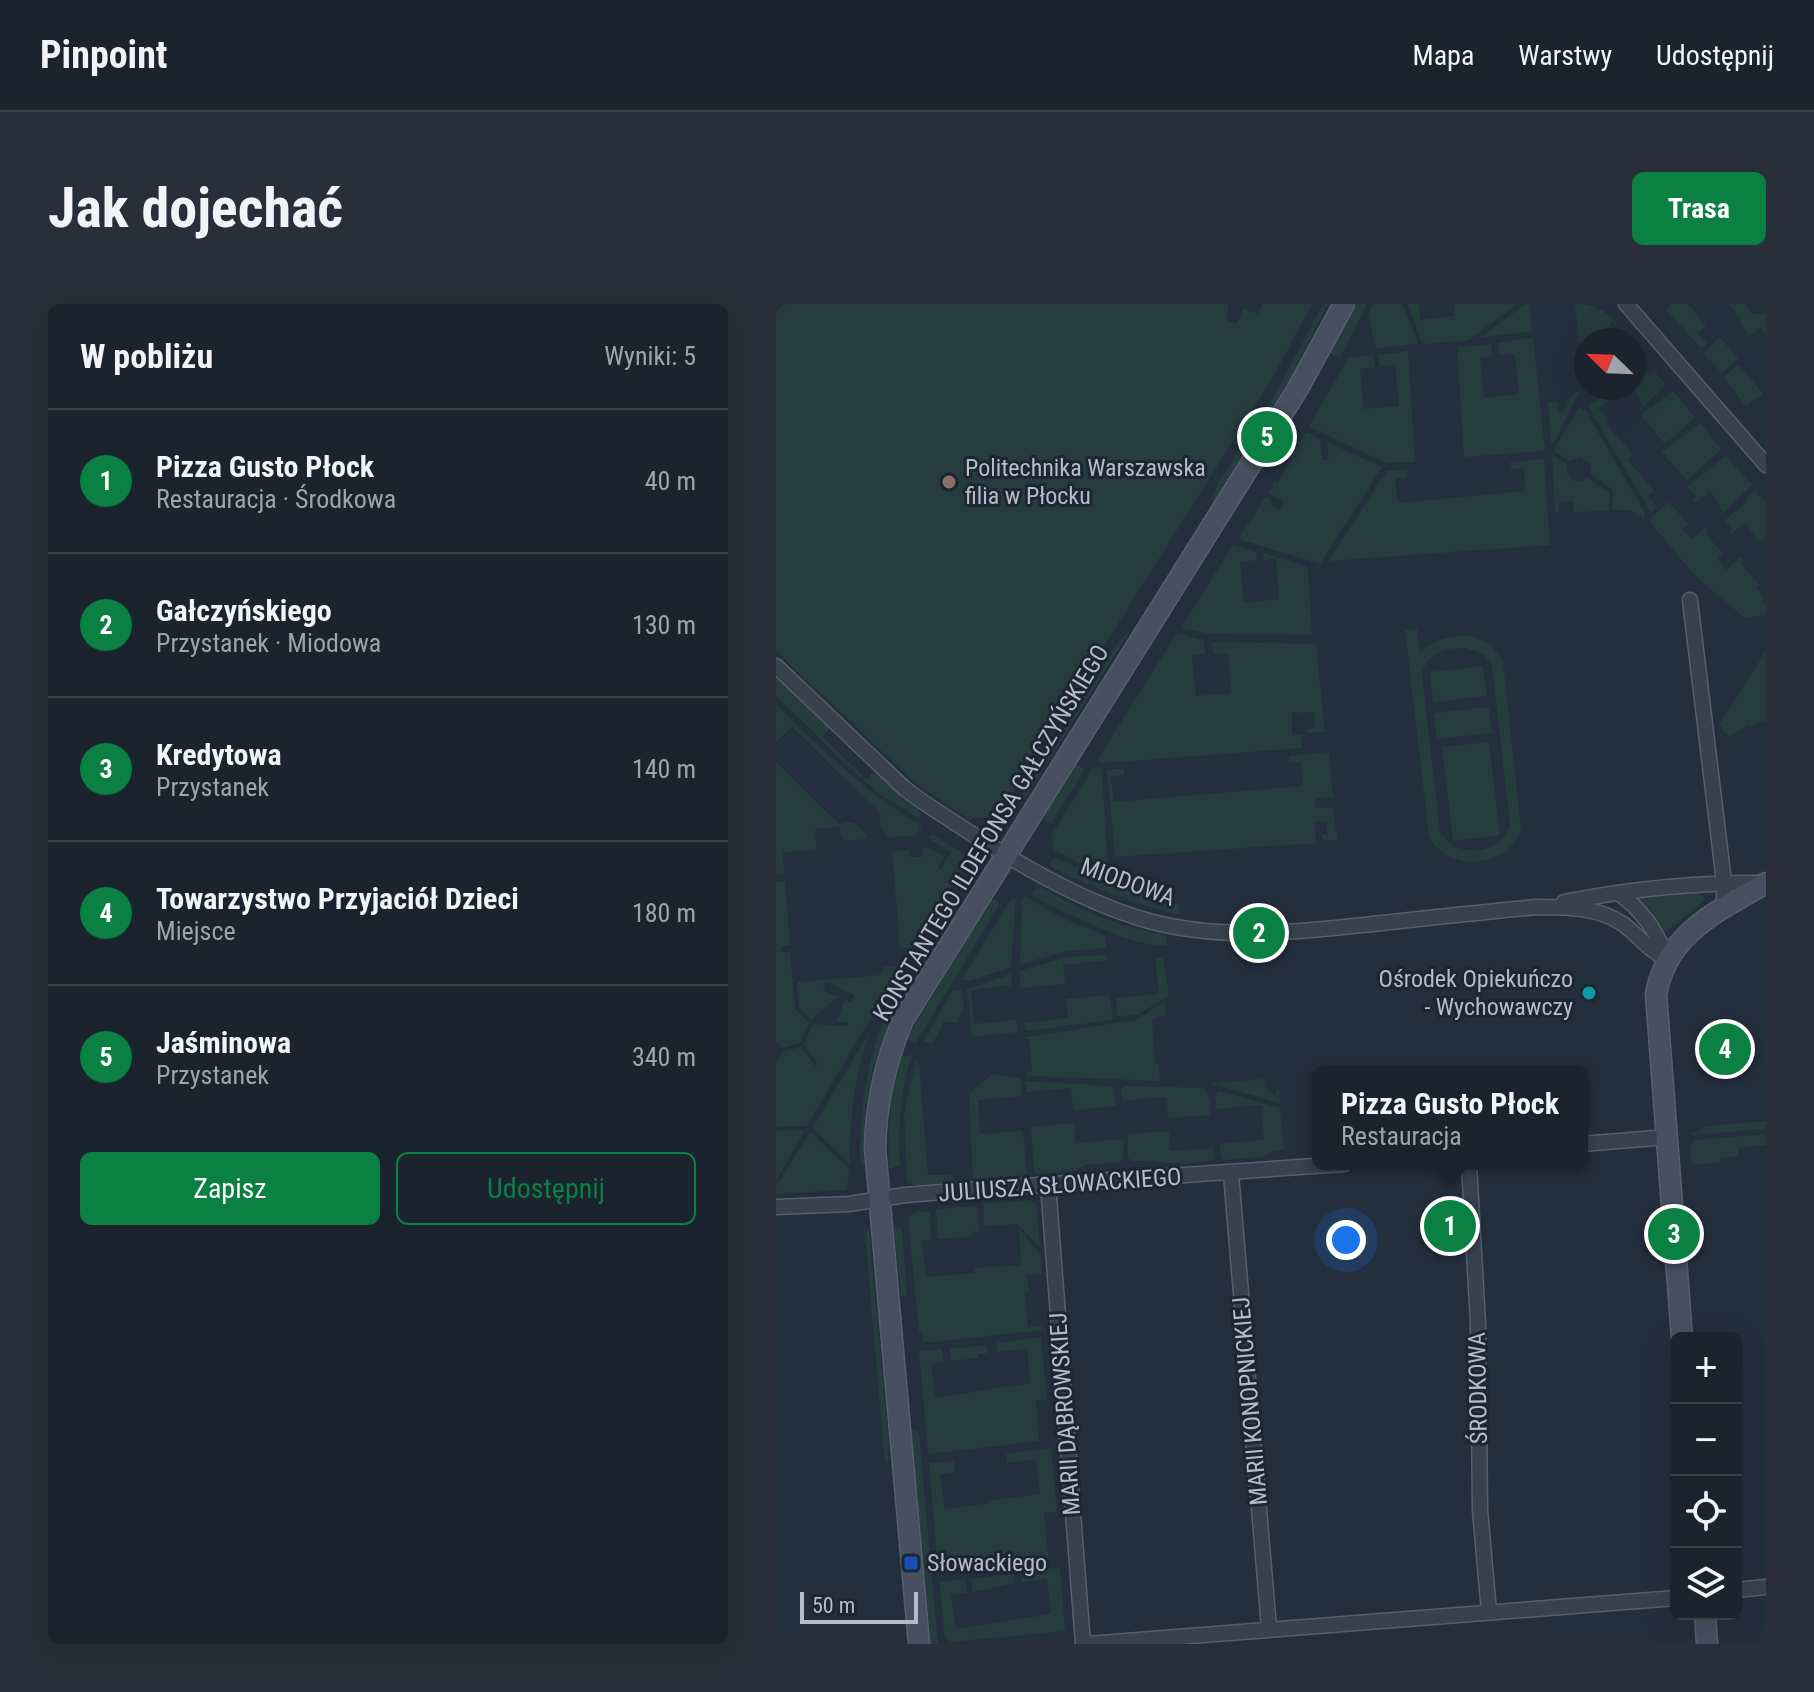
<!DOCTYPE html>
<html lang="pl">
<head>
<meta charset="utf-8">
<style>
	:root { --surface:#1b232e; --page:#282f3a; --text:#f1f3f6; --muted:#a0a4aa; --line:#39404a; --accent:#0b8043 }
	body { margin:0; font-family:"Roboto Condensed",sans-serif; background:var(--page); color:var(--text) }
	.controls { position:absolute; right:24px; bottom:24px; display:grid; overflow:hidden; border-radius:12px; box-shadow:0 8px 32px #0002 }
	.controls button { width:72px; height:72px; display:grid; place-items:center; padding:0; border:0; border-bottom:2px solid var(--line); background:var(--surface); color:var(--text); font:40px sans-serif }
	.compass { position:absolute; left:798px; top:24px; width:72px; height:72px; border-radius:50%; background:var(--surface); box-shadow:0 8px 32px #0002; rotate:293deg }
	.scale { position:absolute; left:24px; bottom:20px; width:118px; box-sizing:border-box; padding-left:8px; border:4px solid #b4bcc9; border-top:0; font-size:22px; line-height:28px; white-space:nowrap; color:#b4bcc9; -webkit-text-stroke:6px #1d2633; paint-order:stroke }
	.you { position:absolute; left:570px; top:936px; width:28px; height:28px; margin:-20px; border:6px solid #fff; border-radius:50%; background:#1a73e8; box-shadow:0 0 0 12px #1a73e833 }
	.badge { display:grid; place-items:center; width:52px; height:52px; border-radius:50%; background:var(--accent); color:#fff; font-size:26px; font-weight:700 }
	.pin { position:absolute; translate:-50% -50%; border:4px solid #fff; box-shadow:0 2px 8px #0006 }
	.popup { position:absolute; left:536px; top:762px; width:276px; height:104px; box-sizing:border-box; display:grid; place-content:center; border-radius:12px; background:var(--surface); filter:drop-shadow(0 2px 6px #0005); font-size:26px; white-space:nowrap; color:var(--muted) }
	.popup b { font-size:30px; color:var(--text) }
	.popup::after { content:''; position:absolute; left:50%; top:100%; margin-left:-16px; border:16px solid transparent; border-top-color:var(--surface) }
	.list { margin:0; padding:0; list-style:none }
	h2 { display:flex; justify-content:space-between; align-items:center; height:104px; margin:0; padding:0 32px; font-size:34px }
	h2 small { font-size:26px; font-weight:400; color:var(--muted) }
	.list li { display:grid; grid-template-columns:52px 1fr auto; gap:24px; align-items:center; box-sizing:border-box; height:144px; padding:0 32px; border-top:2px solid var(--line) }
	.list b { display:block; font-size:30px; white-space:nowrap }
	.list p { margin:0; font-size:26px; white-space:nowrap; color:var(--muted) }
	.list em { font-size:26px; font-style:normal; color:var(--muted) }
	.actions { display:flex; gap:16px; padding:24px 32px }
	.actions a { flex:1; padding:18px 0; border:2px solid var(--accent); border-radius:12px; text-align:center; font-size:28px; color:var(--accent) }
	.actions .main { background:var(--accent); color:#fff }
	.icon { flex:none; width:44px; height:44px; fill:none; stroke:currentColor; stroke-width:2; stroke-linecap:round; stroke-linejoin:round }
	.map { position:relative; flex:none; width:990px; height:1340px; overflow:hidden; border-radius:12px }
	header { display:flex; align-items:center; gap:48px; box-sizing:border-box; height:112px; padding:0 40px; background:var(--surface); border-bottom:2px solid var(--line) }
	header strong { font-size:38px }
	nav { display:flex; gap:44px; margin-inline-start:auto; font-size:28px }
	.intro { display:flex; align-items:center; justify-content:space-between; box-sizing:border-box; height:192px; padding:0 48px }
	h1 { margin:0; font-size:56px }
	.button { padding:20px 36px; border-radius:12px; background:var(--accent); color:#fff; font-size:28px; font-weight:700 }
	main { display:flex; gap:48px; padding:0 48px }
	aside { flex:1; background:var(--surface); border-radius:12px; box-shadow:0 8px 32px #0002 }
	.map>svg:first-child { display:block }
</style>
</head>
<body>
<header>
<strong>Pinpoint</strong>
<nav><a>Mapa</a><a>Warstwy</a><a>Udostępnij</a></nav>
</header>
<div class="intro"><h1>Jak dojechać</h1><a class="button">Trasa</a></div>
<main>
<aside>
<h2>W pobliżu<small>Wyniki: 5</small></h2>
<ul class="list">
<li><span class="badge">1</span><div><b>Pizza Gusto Płock</b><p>Restauracja · Środkowa</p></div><em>40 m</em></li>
<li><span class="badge">2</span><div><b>Gałczyńskiego</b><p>Przystanek · Miodowa</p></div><em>130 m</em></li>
<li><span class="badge">3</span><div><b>Kredytowa</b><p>Przystanek</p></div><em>140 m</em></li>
<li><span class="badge">4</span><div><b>Towarzystwo Przyjaciół Dzieci</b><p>Miejsce</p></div><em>180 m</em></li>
<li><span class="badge">5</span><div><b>Jaśminowa</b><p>Przystanek</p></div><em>340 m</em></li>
</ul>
<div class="actions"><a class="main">Zapisz</a><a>Udostępnij</a></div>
</aside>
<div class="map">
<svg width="990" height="1340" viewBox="0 0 990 1340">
	<rect width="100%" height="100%" fill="#242f3e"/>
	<path fill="#263c3f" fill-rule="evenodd" d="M0,0H453L450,16L461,20L467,5L482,10L486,0H536L497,73L234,492L214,514H191L138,478L0,347Z
		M547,0H552L513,76L436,199L441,181L506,78Z
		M578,0H591L564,54L554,49Z
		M597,0H626L642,39L600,45L592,10Z
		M632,0H643L645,16L679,12L678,0H741L693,36L650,40L646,39Z
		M750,0H754L756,27L703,34Z
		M799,0C818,0 830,6 842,21L835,18L829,30L835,33L839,26L844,24L848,28L838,36H810L808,57L805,53Z
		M895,0H912L930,22L922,29L931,40L925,44L890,6Z
		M952,0H969L976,10H990V29L985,23L971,34L969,31L971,28L963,18L965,15Z
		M757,33L769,147L688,153L681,43L715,40L717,52L704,54L708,94L743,90L739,50L724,51L722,39Z
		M944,33L962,55L946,69L928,50Z
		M632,47L639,158L609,159L533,122L573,53L597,52L599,63L584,65L588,105L623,102L619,61L604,63L602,51Z
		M963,61L987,90L970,102L949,76V72Z
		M878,67L890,80L867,103L857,84L858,76Z
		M805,84L778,139H775L772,98L778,97L783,101L780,104L785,109L792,103L789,98Z
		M843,84H851L823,104L832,115L829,118L856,150L851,155L878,187L872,192L881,203L875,209L813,104L814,100Z
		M897,87L919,113L889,140L865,111Z
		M803,104L810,107L869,209L868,216L853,206H837V186L815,170V160L804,153L794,157L777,147Z
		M924,119L945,145L911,177L886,148Z
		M532,129L544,135L546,156L553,155L551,138L606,163L544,260L462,235L490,193L497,198L495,202L503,206L508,197L492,189L499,177L502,179L528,130Z
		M776,151L791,160V169L797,176L806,177L812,174L833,188V207L798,208L797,197L783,198V208H779Z
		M948,153H951L976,181L947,208L934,187L919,199L917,196L920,193L911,183Z
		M768,155L774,241L552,257L611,167L631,165V173L619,175L622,199L749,187L748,164L736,165L734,158Z
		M978,187L990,197V232L982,238L970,218L955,230L953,226L955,224L949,216L972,197L971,194Z
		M893,198L912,220L906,225L915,235L930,223L932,226L929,229L947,250L942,255L950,266L965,253L968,256L965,259L983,281L980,283L989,294L986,297L990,301V311L969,314L920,273L875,219L876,212Z
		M457,241L480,248L481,256L464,258L468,299L503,295L500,255L488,256L487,249L529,262L532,266L536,331L434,330L405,324Z
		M641,325L644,348C669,327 711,323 727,358L745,524C734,565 671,570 653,532L629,326ZM690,344L708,350L716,362L734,521C725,551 678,556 664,527L646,371C650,349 670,343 690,344Z
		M354,327L245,501L243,496L343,337Z
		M401,329L428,337L429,350L416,352L420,392L455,389L452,349L437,350L435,338L540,340L549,428L532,429V426L539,423L538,408L516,409V431H525L526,444L328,459L321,456Z
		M990,347V420L987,416L975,423L972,421L953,433L943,421Z
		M707,362L711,392L657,398L654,368Z
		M0,372L54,424L46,433L90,476L98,467L142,505L146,516L100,488L0,392Z
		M0,400C46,445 90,490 146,522L139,532L113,533L103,521L105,510L16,423L0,438Z
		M713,403L716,429L661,435L658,409Z
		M713,438L724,531L677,537L666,443Z
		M553,448L557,493L539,494V504H556L562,536L548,537L545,530H551V517H539L540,539L339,553L331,465H348V471L335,473L338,498L527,482L525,458L513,459V452Z
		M0,458L64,521C76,515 82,521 90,530V535L70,537L65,532L63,523L39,525L41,546L7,548L8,570L0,571Z
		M300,460L309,465L275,520L266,515Z
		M319,463L326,465L332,565L328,569L321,568L278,546L275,532L316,465Z
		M156,530L189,550L182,571L136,644L124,645L116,547L133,546L134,553H147V545L153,544L168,553L162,564L164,566L175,548L151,534Z
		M279,553L334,580L404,601L403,611C358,601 320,585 279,565L274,560Z
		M9,577L14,641L5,642V648H14L19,705L33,719L24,739L6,744L0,737V578Z
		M264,583C304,605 343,624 390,631L391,641C357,645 288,607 257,592V587Z
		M923,588L929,594L927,598L892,627L883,624L873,604L863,595Z
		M250,593L285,613L330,632V644L292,647L244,660L246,594Z
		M216,594L223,598V601L140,739L134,736L132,733L142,716Z
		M240,595L235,663L193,677L186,675L234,596Z
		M330,651L331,656L287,661L289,680L245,684L243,667L291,653Z
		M387,653L393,692L361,711L341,712L340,694L383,690L379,655Z
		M126,661L31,822L0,823V759L7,748L25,743L40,763L41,759L28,740L37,720L71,722V718H60L69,696L75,698L78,691L50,678L47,686L62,693L35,715L23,704L21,678L105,671L108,663Z
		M235,670L236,681L195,686L198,720L240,716L242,728L196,733L191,685Z
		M177,686L186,687L188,704L181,719L168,718L157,739L147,738Z
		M334,691L337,716L250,727L248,719L292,714L290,695Z
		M116,696L124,697C96,750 84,804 89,864L84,858C84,803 91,747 116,696Z
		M389,697V711L376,715L379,760H383L384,777L252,772L248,768H256L253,735L244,734L360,716Z
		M93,729C78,775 74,812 74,860L36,824Z
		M136,751C124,790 122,821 124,862L113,864C111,825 114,789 126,753Z
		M140,757L143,759L152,871H175L179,878L140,882L131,878L128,811Z
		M216,770L244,774L246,792L202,796L204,830L247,827L251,871L197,876L193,789Z
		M488,775L490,776L487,782L499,791L503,785L504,799L434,779Z
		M250,777L334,782L338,785L340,802L297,806L295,784L250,788Z
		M349,782L427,784L433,793L435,811L392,814L391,793L345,797V785Z
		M443,787L504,804L508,846L497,847L488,853L448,856L445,854L443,840L488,836L485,801L440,805L439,790Z
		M990,817V825L914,831L931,822Z
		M298,819L300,839L348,835L347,854L343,859L310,860L300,866L262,871L258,867L255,823Z
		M25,826L28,827L0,877V827Z
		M393,827L395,847L437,844L439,855C416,864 381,856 356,857L352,854V830Z
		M34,828L73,864L71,886L0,890V882Z
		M990,830V841L962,844V852L944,854V859L916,860L914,842L920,836Z
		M254,896L260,900L264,944L241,920L208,922L207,900Z
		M201,902L204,927L196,928V933L162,935L160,905Z
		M154,907L155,936L146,937L150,973L199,969V964L245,961L243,924L265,951L266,970L251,971L253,987L249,989L252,1023L266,1022L267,1026L147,1039L146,1027H143L132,914L139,908Z
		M118,922L125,924L126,927L131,992H125Z
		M93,924L113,1142L112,1159H109L89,931Z
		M265,1033L271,1095L260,1097L263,1137L152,1150L143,1047L166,1045L168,1058L155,1060L159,1094L254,1079L251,1045L221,1048L220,1039Z
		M211,1041L212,1049L202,1050V1054L175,1057L174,1045Z
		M135,1126L143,1128L162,1340H155Z
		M275,1144L281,1208L268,1209L273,1259L162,1269L153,1159L178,1157L179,1168L164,1170L169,1205L215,1199V1196L264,1190L260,1155L231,1159L230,1150Z
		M284,1263L289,1327L175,1338L169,1333L163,1278L189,1275L191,1289L175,1291L180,1325L275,1310L271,1275L246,1278L245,1269Z
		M238,1270V1279L197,1288L195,1275Z"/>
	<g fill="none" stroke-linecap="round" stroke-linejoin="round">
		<defs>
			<path id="street" d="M850,0L990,161
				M914,296L948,578V604
				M0,362L128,484L147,498C215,543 294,595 373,617C447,637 523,628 597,620C652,614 707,608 761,603C791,603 822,603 847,620C863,632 873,647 892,655
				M842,589C867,606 879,626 892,655
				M788,598C854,585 922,578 990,579
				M806,840L891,833
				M693,860L702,1019L704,1206L713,1308
				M455,870L493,1324
				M272,880L307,1340
				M0,903L73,900L129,891L191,886L568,860
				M960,1286L990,1283
				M312,1340L900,1294"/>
			<path id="secondary" d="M906,1034L880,690C892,628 941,608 990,579
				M929,1310L931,1340
				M143,1340L99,844C100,799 109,758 127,716L521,86L568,0"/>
		</defs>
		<use href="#street" stroke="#565f6c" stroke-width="17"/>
		<use href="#secondary" stroke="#565f6c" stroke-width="23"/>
		<use href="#street" stroke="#38414e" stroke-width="14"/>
		<use href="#secondary" stroke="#465061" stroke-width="20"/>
	</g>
	<circle fill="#8d6e63" stroke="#1d2633" stroke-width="3" cx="173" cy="178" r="8"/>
	<circle fill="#0f9aa8" stroke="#1d2633" stroke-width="3" cx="813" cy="689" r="8"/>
	<rect fill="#1a4fb4" stroke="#1d2633" stroke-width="3" x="127" y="1251" width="16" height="16" rx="4"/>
	<g text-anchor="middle" stroke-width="6" stroke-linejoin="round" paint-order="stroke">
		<g font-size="24" fill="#b4bcc9" stroke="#1d2633" text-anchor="start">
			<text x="189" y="172">Politechnika Warszawska<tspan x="189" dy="28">filia w Płocku</tspan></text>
			<text x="797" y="683" text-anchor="end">Ośrodek Opiekuńczo<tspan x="797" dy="28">- Wychowawczy</tspan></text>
			<text x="151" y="1267">Słowackiego</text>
		</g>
		<g font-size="24" fill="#b4bcc9" stroke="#1d2633">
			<text transform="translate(215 529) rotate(-59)" y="8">KONSTANTEGO ILDEFONSA GAŁCZYŃSKIEGO</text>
			<text transform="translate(352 578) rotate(20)" y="8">MIODOWA</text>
			<text transform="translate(284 881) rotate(-4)" y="8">JULIUSZA SŁOWACKIEGO</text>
			<text transform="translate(702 1084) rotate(-91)" y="8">ŚRODKOWA</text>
			<text transform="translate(474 1097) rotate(-95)" y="8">MARII KONOPNICKIEJ</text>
			<text transform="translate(289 1110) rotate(-94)" y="8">MARII DĄBROWSKIEJ</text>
		</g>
	</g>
</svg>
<div class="controls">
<button>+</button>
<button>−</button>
<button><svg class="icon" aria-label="locate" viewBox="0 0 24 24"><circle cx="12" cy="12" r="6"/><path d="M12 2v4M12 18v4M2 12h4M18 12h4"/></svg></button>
<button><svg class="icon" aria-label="layers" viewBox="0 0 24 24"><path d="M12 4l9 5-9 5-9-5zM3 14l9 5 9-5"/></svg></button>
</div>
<svg class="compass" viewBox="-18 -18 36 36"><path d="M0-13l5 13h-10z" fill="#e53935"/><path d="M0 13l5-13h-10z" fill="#a0a4aa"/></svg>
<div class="scale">50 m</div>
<div class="you"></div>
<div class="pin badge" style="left:674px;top:922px">1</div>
<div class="popup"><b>Pizza Gusto Płock</b>Restauracja</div>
<div class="pin badge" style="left:483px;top:629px">2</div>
<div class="pin badge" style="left:898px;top:930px">3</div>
<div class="pin badge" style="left:949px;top:745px">4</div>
<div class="pin badge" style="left:491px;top:133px">5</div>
</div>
</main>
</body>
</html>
